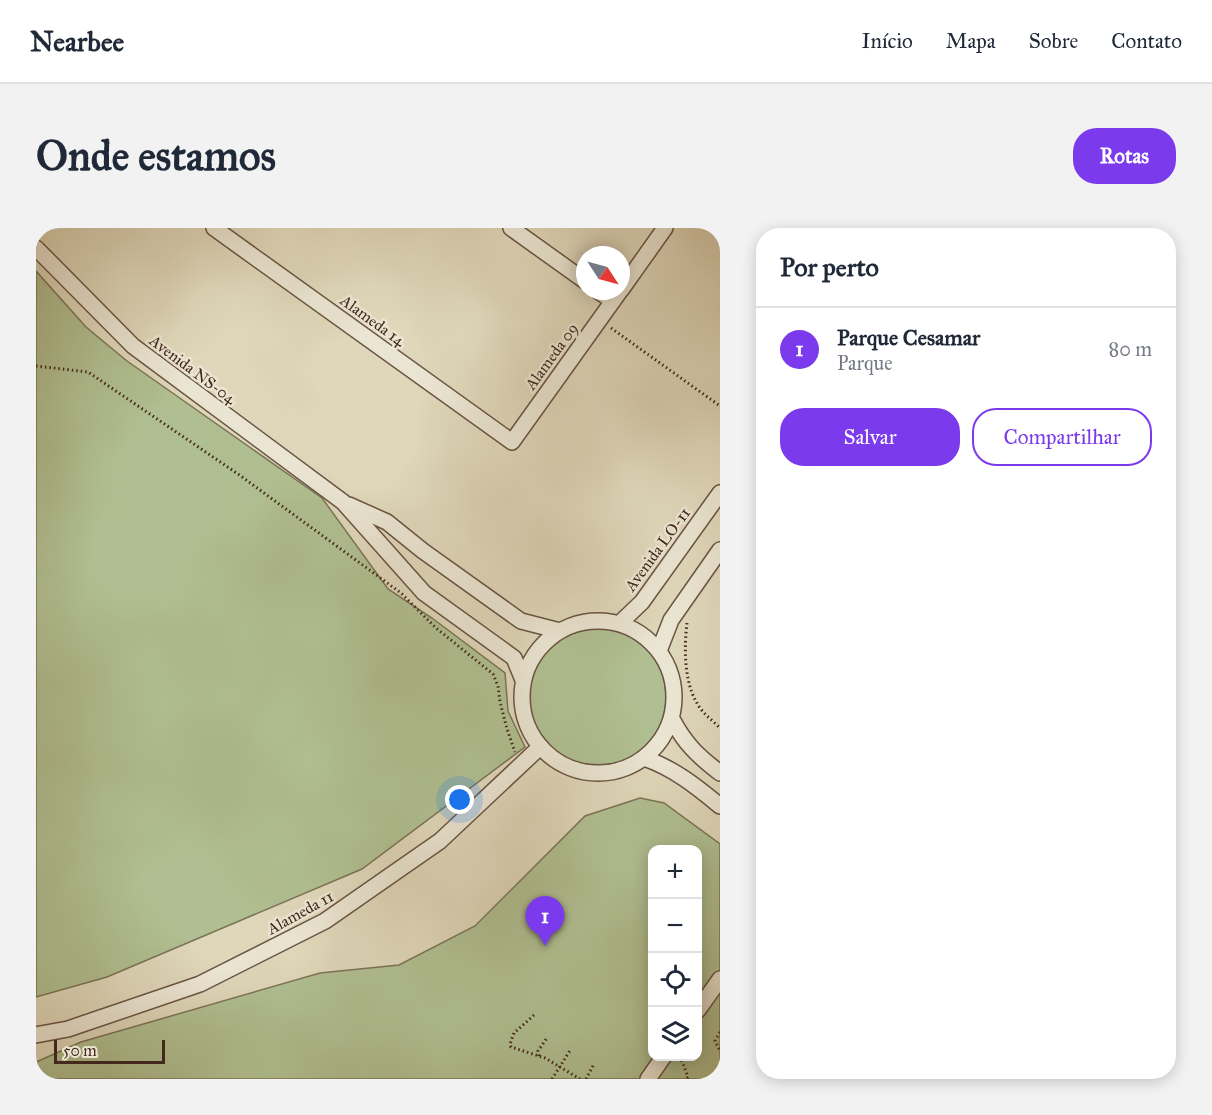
<!DOCTYPE html>
<html lang="pt">
<head>
<meta charset="utf-8">
<style>
	:root { --surface:#fff; --page:#f2f2f3; --text:#1f2937; --muted:#747a83; --line:#e0e1e3; --accent:#7c3aed }
	body { margin:0; font-family:"IM FELL Great Primer",serif; background:var(--page); color:var(--text) }
	.controls { position:absolute; right:18px; bottom:18px; display:grid; overflow:hidden; border-radius:12px; box-shadow:0 3px 15px #0003 }
	.controls button { width:54px; height:54px; display:grid; place-items:center; padding:0; border:0; border-bottom:2px solid var(--line); background:var(--surface); color:var(--text); font:30px sans-serif }
	.compass { position:absolute; left:540px; top:18px; width:54px; height:54px; border-radius:50%; background:var(--surface); box-shadow:0 3px 15px #0003; rotate:126deg }
	.scale { position:absolute; left:18px; bottom:15px; width:111px; box-sizing:border-box; padding-left:6px; border:3px solid #43291b; border-top:0; font-size:16px; line-height:21px; white-space:nowrap; color:#43291b; -webkit-text-stroke:4px #eae5d2; paint-order:stroke }
	.you { position:absolute; left:424px; top:572px; width:21px; height:21px; margin:-15px; border:4px solid #fff; border-radius:50%; background:#1a73e8; box-shadow:0 0 0 9px #1a73e833 }
	.badge { display:grid; place-items:center; width:39px; height:39px; border-radius:50%; background:var(--accent); color:#fff; font-size:20px; font-weight:700 }
	.pin { position:absolute; translate:-50% -50px; filter:drop-shadow(0 2px 3px #0008) }
	.pin::after { content:''; position:absolute; top:32px; width:21px; height:18px; background:inherit; clip-path:polygon(0 0,100% 0,50% 100%) }
	.list { margin:0; padding:0; list-style:none }
	h2 { display:flex; justify-content:space-between; align-items:center; height:78px; margin:0; padding:0 24px; font-size:26px }
	h2 small { font-size:20px; font-weight:400; color:var(--muted) }
	.list li { display:grid; grid-template-columns:39px 1fr auto; gap:18px; align-items:center; box-sizing:border-box; height:84px; padding:0 24px; border-top:2px solid var(--line) }
	.list b { display:block; font-size:22px; white-space:nowrap }
	.list p { margin:0; font-size:20px; white-space:nowrap; color:var(--muted) }
	.list em { font-size:20px; font-style:normal; color:var(--muted) }
	.actions { display:flex; gap:12px; padding:18px 24px }
	.actions a { flex:1; padding:14px 0; border:2px solid var(--accent); border-radius:24px; text-align:center; font-size:21px; color:var(--accent) }
	.actions .main { background:var(--accent); color:#fff }
	.icon { flex:none; width:33px; height:33px; fill:none; stroke:currentColor; stroke-width:2; stroke-linecap:round; stroke-linejoin:round }
	.map { position:relative; flex:none; width:684px; height:851px; overflow:hidden; border-radius:24px }
	header { display:flex; align-items:center; gap:36px; box-sizing:border-box; height:84px; padding:0 30px; background:var(--surface); border-bottom:2px solid var(--line) }
	header strong { font-size:28px }
	nav { display:flex; gap:33px; margin-inline-start:auto; font-size:21px }
	.intro { display:flex; align-items:center; justify-content:space-between; box-sizing:border-box; height:144px; padding:0 36px }
	h1 { margin:0; font-size:42px }
	.button { padding:15px 27px; border-radius:24px; background:var(--accent); color:#fff; font-size:21px; font-weight:700 }
	main { display:flex; gap:36px; padding:0 36px }
	aside { flex:1; background:var(--surface); border-radius:24px; box-shadow:0 3px 15px #0003 }
	.map>svg:first-child { display:block }
</style>
</head>
<body>
<header>
<strong>Nearbee</strong>
<nav><a>Início</a><a>Mapa</a><a>Sobre</a><a>Contato</a></nav>
</header>
<div class="intro"><h1>Onde estamos</h1><a class="button">Rotas</a></div>
<main>
<div class="map">
<svg width="684" height="851" viewBox="0 0 684 851">
	<rect width="100%" height="100%" fill="#dfd7ba"/>
	<filter id="stains"><feTurbulence type="fractalNoise" baseFrequency=".00333" numOctaves="4"/><feColorMatrix values="0 0 0 0 .2 0 0 0 0 .09 0 0 0 0 .02 0 0 0 .5 -.17"/></filter>
	<radialGradient id="worn" r=".72"><stop offset=".6" stop-color="#630" stop-opacity="0"/><stop offset="1" stop-color="#630" stop-opacity=".3"/></radialGradient>
	<path fill="#b0bf91" stroke="#7a7456" stroke-width="1.5" fill-rule="evenodd" d="M0,43L50,99L91,133L286,270L352,361L396,390L469,445L472,483L489,519L326,641L71,749L0,769Z
		M492 469a69 69 0 1 1 138 0a69 69 0 1 1-138 0Z
		M604,570L628,575L684,616V851H0V834L45,814L284,745L363,737L439,698L549,588ZM616,622H662V828H616Z"/>
	<g fill="none" stroke-linecap="round" stroke-linejoin="round">
		<defs>
			<path id="minor" d="M178,0L476,214L584,63
				M475,0L549,53
				M0,20L97,118L307,274L388,365L478,430L487,452
				M585,62L629,0
				M562,63L577,73
				M313,277L351,294L387,323L485,393L524,403
				M486 469a76 76 0 1 1 152 0a76 76 0 1 1-152 0Z
				M584,395L606,374L684,265
				M623,423L635,392L684,322
				M636,491C649,516 662,528 684,545
				M608,530C637,540 660,558 684,578
				M662,782L684,751
				M0,807L32,801L164,756L289,693L404,613L504,519
				M612,851L628,828"/>
		</defs>
		<use href="#minor" stroke="#6a5443" stroke-width="18"/>
		<path stroke="#43291b" stroke-width="3" stroke-dasharray="1.5 3" stroke-linecap="butt" d="M575,100L684,178
			M0,138L52,144L202,246L365,365L400,400L457,446L462,458L464,474L471,501L479,524
			M651,395C648,419 648,454 661,475C666,485 676,492 684,500
			M498,787L478,805L474,816L475,819L509,830L544,851
			M684,804L679,813L684,823
			M503,828L502,823L511,810
			M644,828L652,849L650,851
			M516,851L535,821
			M550,851L558,836"/>
		<use href="#minor" stroke="#eae5d2" stroke-width="15"/>
	</g>
	<g text-anchor="middle" stroke-width="5" stroke-linejoin="round" paint-order="stroke">
		<g font-size="16" fill="#43291b" stroke="#eae5d2">
			<text transform="translate(337 92) rotate(36)" y="6">Alameda 14</text>
			<text transform="translate(515 128) rotate(-54)" y="6">Alameda 09</text>
			<text transform="translate(157 141) rotate(37)" y="6">Avenida NS-04</text>
			<text transform="translate(621 321) rotate(-54)" y="6">Avenida LO-11</text>
			<text transform="translate(264 684) rotate(-29)" y="6">Alameda 11</text>
		</g>
	</g>
	<rect width="100%" height="100%" filter="url(#stains)"/>
	<rect width="100%" height="100%" fill="url(#worn)"/>
</svg>
<div class="controls">
<button>+</button>
<button>−</button>
<button><svg class="icon" aria-label="locate" viewBox="0 0 24 24"><circle cx="12" cy="12" r="6"/><path d="M12 2v4M12 18v4M2 12h4M18 12h4"/></svg></button>
<button><svg class="icon" aria-label="layers" viewBox="0 0 24 24"><path d="M12 4l9 5-9 5-9-5zM3 14l9 5 9-5"/></svg></button>
</div>
<svg class="compass" viewBox="-18 -18 36 36"><path d="M0-13l5 13h-10z" fill="#e53935"/><path d="M0 13l5-13h-10z" fill="#747a83"/></svg>
<div class="scale">50 m</div>
<div class="you"></div>
<div class="pin badge" style="left:509px;top:718px">1</div>
</div>
<aside>
<h2>Por perto<small></small></h2>
<ul class="list">
<li><span class="badge">1</span><div><b>Parque Cesamar</b><p>Parque</p></div><em>80 m</em></li>
</ul>
<div class="actions"><a class="main">Salvar</a><a>Compartilhar</a></div>
</aside>
</main>
</body>
</html>
